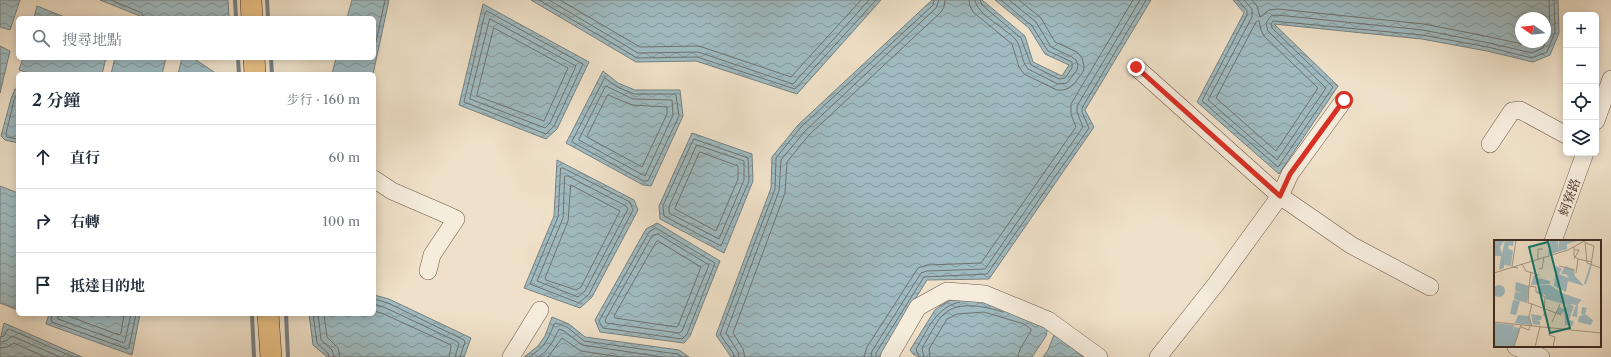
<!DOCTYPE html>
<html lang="zh-TW">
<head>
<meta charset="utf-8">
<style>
	:root { --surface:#fff; --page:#f6f6f7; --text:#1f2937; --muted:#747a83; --line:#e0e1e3 }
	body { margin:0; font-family:"Libre Caslon Text","Noto Serif TC",serif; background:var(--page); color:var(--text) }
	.controls { position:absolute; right:12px; top:12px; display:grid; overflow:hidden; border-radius:6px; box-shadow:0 2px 10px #0003 }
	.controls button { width:36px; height:36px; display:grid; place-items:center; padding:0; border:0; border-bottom:1px solid var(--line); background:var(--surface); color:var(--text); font:20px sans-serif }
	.compass { position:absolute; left:1515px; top:12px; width:36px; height:36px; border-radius:50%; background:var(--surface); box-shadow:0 2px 10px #0003; rotate:284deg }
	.stop { position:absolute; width:12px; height:12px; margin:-9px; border:3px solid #d93025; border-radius:50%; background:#fff }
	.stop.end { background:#d93025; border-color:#fff; box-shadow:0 1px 4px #0008 }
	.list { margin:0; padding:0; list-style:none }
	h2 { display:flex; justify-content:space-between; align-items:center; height:52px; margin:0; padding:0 16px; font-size:17px }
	h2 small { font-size:13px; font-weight:400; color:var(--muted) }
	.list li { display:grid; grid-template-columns:26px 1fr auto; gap:12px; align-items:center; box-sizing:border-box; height:64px; padding:0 16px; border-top:1px solid var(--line) }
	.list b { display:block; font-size:15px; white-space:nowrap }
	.list em { font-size:13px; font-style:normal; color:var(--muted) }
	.icon { flex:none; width:22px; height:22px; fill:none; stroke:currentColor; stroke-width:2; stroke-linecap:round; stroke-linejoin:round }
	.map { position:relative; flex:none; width:1611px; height:357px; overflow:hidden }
	.search { position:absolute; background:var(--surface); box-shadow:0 2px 10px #0003; left:16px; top:16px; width:360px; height:44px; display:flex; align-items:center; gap:10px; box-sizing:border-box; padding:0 14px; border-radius:6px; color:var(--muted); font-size:15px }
	.panel { position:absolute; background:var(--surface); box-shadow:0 2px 10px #0003; left:16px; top:72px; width:360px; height:244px; border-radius:6px }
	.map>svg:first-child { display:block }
</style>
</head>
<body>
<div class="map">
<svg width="1611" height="357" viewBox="0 0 1611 357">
	<defs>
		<pattern id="water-waves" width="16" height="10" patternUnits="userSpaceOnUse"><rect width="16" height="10" fill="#9fbbc1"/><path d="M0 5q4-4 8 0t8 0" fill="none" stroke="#83989c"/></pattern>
	</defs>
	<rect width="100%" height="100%" fill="#efe1c9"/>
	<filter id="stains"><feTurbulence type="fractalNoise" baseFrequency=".005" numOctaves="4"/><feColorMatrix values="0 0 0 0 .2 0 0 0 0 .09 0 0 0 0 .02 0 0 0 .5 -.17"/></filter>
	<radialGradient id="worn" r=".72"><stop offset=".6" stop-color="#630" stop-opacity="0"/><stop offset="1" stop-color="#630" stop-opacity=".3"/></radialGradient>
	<path fill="url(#water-waves)" stroke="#798181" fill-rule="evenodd" d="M0,0H20L10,30L0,27Z
		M100,0H228L229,18H145Z
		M352,0H389L373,74H332L336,58H374V18H347Z
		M531,0H881L797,94L696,61L636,62Z
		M932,0H982L1025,36L1033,62L1062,76L1069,65L1045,54L1029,28L995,0H1151L1085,110L1094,127L989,279L927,280L879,357H731L716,335L771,188L772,157L798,125Z
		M1233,0H1558L1559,33L1550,55L1533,62L1487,51L1422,39L1274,24L1338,86L1279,174L1197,102L1244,13ZM1521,18H1545V42H1521Z
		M483,4L589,62L557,129L546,139L459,105Z
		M37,6L67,18H34Z
		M0,46L10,51L0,93Z
		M23,58H106L102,74H32L19,70Z
		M115,58H166L162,74H111Z
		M182,58H193L217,74H178Z
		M603,71L618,83L635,90H680L683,116L651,186L643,185L566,143Z
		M15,89L18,90V143L5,140L1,136L11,99Z
		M692,133L752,154L753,181L724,253L660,219L659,206Z
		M557,160L634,200L638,210L592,297L580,308L524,288L554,216Z
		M0,186L18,193V310L0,303Z
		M657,223L720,261L690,336L684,343L600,332L595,320L646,229Z
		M374,295L389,299L471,338L464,357H327L313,345L309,314H374Z
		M972,298L1049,322L1046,336L1032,357H918L913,354L910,350L935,310L940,306L951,300Z
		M49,314H140L132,355L46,324Z
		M552,317L569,324L585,337L679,350L689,357H524L538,346L545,336Z
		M4,323L82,357H0V340Z
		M1060,333L1091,357H1043L1048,350L1054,335Z"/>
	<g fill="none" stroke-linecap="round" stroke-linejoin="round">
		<path stroke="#707371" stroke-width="1" d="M111,0L142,13L144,18
			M539,0L637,58L697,57L795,89L876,0
			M549,0L638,53L698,52L793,84L869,0
			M560,0L640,47L699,46L791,77L861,0
			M969,0L970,6L973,12L1012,44L1019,67L1024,74L1057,90H1063L1069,88L1074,84L1083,72L1084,66L1082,58L1077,52L1055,42L1041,18L1019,0
			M975,0C976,14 1007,29 1016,40C1022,48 1021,61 1028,69L1058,84L1067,83L1077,70L1078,65L1076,60L1072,57L1051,47L1036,22L1009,0
			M980,0L982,5L1021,38L1031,65L1059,79L1065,78L1072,68V62L1048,51L1032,26L1001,0
			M1238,0L1247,11V15L1202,101L1278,167L1333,87L1272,28L1271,24L1273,21L1422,35L1488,47L1532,58L1547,52L1555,32L1554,0
			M1244,0L1252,9V17L1208,100L1277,160L1326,88L1268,31L1266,23L1271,16L1277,15L1423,30L1489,43L1532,53L1543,48L1550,31L1549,0
			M1252,0L1257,6L1260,17L1269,10L1278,9L1424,24L1490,37L1531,46L1538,44L1539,42
			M487,11L583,64L554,126L546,134L464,102L485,13Z
			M490,19L576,66L550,123L545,128L470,99Z
			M1259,21L1261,30L1264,36L1318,88L1276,151L1216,98L1256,22Z
			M494,28L568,68L544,121L477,96Z
			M374,51L385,0
			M605,78L617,87L634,94H675L676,95L679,116L648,181H643L572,142Z
			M606,86L633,99L672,100L673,115L645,176L579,140Z
			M18,93L14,100L6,134L7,137L18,139
			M608,95L632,105L667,107V114L642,167L587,137Z
			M694,139L748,158L749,181L721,246L664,216L663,206Z
			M697,145L744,161V180L719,239L669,213V207Z
			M700,152L738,166V179L716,231L675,209Z
			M561,168H563L630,202L633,210L589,294L579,303L530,284L558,217Z
			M565,176H568L626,206L628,209L585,291L578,297L537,281L563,218Z
			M571,185L620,211L581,287L576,290L546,280L545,278L568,221Z
			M656,228L715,263L687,334L682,339L603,328L599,321L649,232Z
			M658,234L709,265L682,331L679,333L606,323L605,320L652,236Z
			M658,241L701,267L678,326L676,327L615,318L614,316L656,242Z
			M374,299L388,303L464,340L465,342L460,357
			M374,304L386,308L458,342L459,344L455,357
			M374,311L384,314L451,345V347L449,357
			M52,314L51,320L52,322L127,349L129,348L136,314
			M57,314L58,319L124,343L125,341L131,314
			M63,314L119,335L121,333L124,314
			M313,314L317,343L328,353L329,357
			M318,314L321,340L332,350L334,357
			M324,314L327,337L338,348L340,357
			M0,337L4,336L7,330L9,329L73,357
			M0,342L6,341L12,336L60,357
			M0,348L7,347L14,343L45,357
			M529,357C544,347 548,341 554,324L556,323L567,327L584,341L677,354L682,357
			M538,357L545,352L553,341L559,329L564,331L582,345L663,357
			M548,357L562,338L581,351L621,357
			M734,357L733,353L720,334L775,189L776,158L801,127L933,5L934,0
			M739,357L738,352L726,333L779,191L781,160L805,131L936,8L939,0
			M745,357L743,349L733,333L785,193L787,162L809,135L941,12L944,7L945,0
			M864,357L867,347L918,268L927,265L981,263L1076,127L1071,114V104L1133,0
			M871,357L872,351L921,273L927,271L985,269L1083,127L1077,112V106L1140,0
			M876,357V353L924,277L987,274L1089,128L1082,112V108L1146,0
			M919,357L916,349C928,329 936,307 960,302
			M924,357L922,348C928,339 936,321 944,314C959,300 986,307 1003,312
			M930,357L929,349L947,319L957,314L984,312L1024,324L1031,329V331L1020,349L1018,357"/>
		<path stroke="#798181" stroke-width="4" d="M235,0L236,18
			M267,0L268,18
			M238,58L239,74
			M271,58L272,74
			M252,314L254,357
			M286,314L288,357"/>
		<defs>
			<path id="minor" d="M1136,67L1280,196L1351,245L1430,287
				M1596,121L1611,79
				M1490,144L1512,111L1520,110L1566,135
				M374,179L392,191L443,213L456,219L432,255L428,271
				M1553,241L1585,153
				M1516,347L1541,357
				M511,357L540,310
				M889,357L918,307L947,291L985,294L1048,320L1099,357
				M1158,357L1216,284L1280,196L1290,174L1344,100"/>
			<path id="major" d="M251,0L252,18
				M254,58L255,74
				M268,314L271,357"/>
		</defs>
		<use href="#minor" stroke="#6c584b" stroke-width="18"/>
		<use href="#major" stroke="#402b21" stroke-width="22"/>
		<use href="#minor" stroke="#f5ecdc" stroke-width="17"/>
		<use href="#major" stroke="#e8c084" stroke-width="21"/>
	</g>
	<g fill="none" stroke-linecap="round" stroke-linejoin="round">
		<path stroke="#d93025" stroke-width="5" d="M1136,67L1280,196L1290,174L1344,100"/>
	</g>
	<g text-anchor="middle" stroke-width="3" stroke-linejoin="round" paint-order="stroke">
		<g font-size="13" fill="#402b21" stroke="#f5ecdc">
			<text transform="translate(1569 197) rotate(-70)" y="5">蚵寮路</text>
		</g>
	</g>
	<g transform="translate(1494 240)">
		<rect width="107" height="107" fill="#efe1c9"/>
		<path d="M0,0H11L6,7L8,14L11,0H20L19,6L15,5L14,8L19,11L17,26L10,25V28L5,30L7,16H0ZM74,0L83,1L73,4V9L54,15L56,1H64V10L65,1L74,0V3ZM62,26L68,29L65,34L75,38L72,34H67L71,26L80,30L81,36L90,46L74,41L72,52L60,46ZM40,35L44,36V38L56,41V44L37,45ZM22,42L35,46L33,63L20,59L21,52L28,53L21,51ZM46,45H56L68,53L88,60L84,64L83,77L78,76L82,65L75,64L80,66L75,80L80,81L78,86L71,85L70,71L67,75L62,73L65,67L70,69L73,65L52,59L51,55L43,53ZM-1 51a6 6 0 1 1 12 0a6 6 0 1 1-12 0ZM19,60L26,61L22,75L16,74ZM88,67L93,68L91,74L99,80L97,85L84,82L85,76L90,75L87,74ZM37,74L48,76L47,80H42L46,81V85L39,84ZM24,75L35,76L37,85L21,83ZM0,83L20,85L18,95L20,87L26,88L20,107H0V103L7,104L0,103Z" fill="#9fbbc1"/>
		<path fill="none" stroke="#9fbbc1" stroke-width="2" d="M91,44L97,25"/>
		<path fill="none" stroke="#a99886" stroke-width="1" d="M22,0L18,27L24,28M91,1L93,23L107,28M92,3L100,6L97,25M80,7V16L84,19L82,33M44,19V9H49M80,19L85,10H81M84,19L98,22M28,24L32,31L45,35M65,26L81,30M45,28L48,29L50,17M37,32L35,46L42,47V52L51,57L50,76M0,33L74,10L92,0M35,46L34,63L38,64M0,82L107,93M58,82L66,64M38,86L35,76L38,64L67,75M27,87L35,90L36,86M56,88L55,95L61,97L59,107M20,107L27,85M41,107L46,87"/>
		<path fill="#0f766e" fill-opacity="0.15" stroke="#0f766e" stroke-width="2" d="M54,2L76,88L56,93L35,7Z"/>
		<rect width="107" height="107" fill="none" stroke="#402b21" stroke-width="2"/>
	</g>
	<rect width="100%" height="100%" filter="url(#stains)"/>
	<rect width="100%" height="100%" fill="url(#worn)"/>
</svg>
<div class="controls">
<button>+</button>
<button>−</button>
<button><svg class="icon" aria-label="locate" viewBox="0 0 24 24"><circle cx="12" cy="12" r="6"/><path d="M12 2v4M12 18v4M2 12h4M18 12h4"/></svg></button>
<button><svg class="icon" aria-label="layers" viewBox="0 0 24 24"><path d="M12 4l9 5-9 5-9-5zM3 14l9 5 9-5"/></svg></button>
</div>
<svg class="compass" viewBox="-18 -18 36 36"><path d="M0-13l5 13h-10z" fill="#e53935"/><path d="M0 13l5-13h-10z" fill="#747a83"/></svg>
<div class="stop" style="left:1344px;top:100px"></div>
<div class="stop end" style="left:1136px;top:67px"></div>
<div class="search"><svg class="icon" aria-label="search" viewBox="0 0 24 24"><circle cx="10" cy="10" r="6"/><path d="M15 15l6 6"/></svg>搜尋地點</div>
<section class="panel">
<h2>2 分鐘<small>步行 · 160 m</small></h2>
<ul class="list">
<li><svg class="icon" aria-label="ahead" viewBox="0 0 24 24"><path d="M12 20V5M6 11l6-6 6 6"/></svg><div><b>直行</b></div><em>60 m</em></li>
<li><svg class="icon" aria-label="right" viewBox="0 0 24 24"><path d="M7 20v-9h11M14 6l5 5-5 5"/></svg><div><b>右轉</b></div><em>100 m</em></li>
<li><svg class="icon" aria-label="arrive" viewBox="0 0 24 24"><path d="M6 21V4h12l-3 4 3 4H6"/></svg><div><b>抵達目的地</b></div></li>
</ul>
</section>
</div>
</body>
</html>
